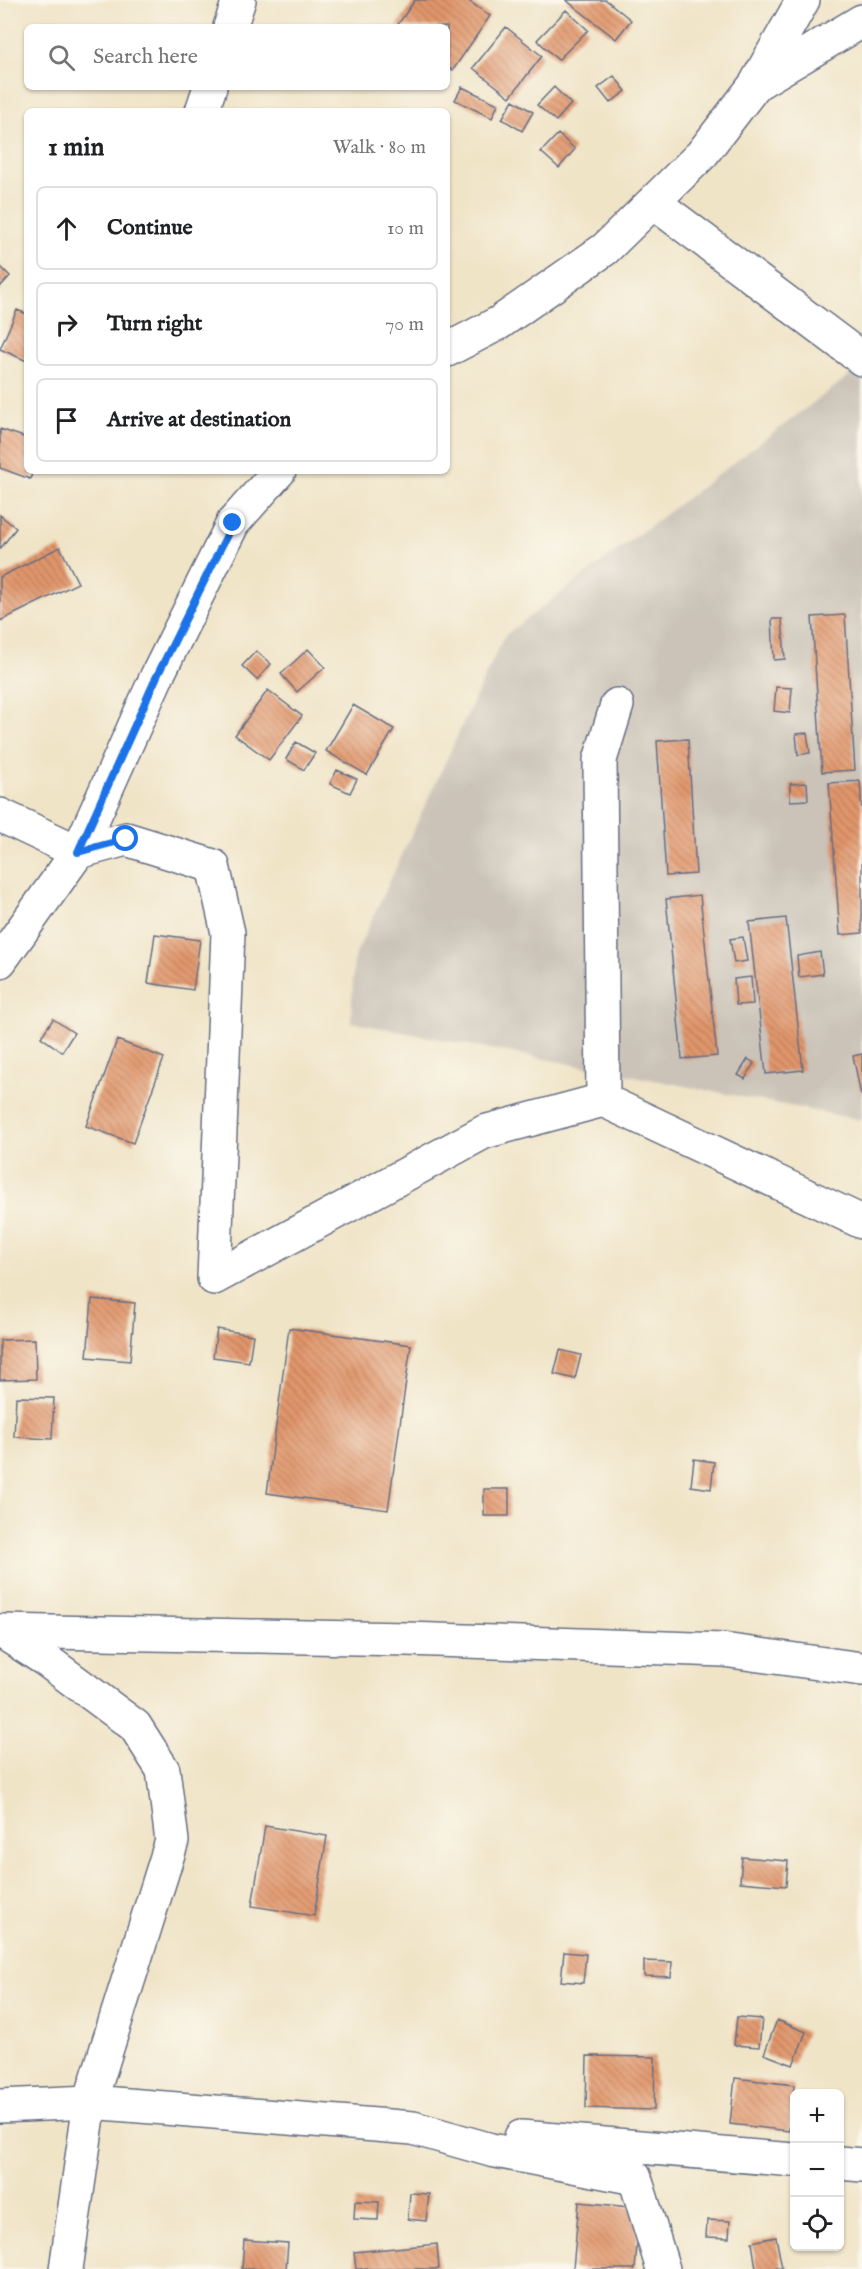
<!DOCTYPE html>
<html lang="en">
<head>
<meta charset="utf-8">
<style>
	:root { --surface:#fff; --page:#f6f6f6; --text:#202124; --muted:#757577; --line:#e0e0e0 }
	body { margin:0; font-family:"IM FELL English",serif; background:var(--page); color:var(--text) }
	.controls { position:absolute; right:18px; bottom:18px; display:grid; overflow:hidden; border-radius:9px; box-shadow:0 2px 4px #0004 }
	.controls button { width:54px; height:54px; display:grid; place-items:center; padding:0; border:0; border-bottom:2px solid var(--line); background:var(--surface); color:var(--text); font:30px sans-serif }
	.stop { position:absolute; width:18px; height:18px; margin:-14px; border:4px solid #1a73e8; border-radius:50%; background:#fff }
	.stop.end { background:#1a73e8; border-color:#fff; box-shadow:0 2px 6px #0008 }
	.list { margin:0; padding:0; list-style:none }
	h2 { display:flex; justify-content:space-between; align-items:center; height:78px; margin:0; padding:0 24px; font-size:26px }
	h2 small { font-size:20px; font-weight:400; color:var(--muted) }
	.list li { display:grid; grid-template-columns:39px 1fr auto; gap:18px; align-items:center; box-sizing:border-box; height:84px; margin:0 12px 12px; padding:0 12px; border:2px solid var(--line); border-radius:9px }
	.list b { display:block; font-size:22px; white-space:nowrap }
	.list em { font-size:20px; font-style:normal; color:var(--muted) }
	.icon { flex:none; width:33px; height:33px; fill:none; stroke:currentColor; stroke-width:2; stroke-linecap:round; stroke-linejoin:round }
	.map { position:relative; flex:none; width:862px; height:2269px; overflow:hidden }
	.search { position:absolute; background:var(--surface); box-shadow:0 2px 4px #0004; left:24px; top:24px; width:426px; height:66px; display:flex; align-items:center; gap:15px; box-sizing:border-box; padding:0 21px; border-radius:9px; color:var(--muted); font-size:22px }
	.panel { position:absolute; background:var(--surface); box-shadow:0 2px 4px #0004; left:24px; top:108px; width:426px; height:366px; border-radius:9px }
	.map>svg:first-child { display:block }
</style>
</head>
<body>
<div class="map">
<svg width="862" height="2269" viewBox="0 0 862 2269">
	<defs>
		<pattern id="building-back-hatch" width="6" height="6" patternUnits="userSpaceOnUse" patternTransform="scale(1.5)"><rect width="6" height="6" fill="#e2966b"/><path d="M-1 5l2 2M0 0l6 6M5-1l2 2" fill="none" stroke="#b67b5b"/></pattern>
	</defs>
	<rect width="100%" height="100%" fill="#fbf7ec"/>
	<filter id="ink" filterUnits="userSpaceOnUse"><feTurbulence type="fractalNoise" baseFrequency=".0167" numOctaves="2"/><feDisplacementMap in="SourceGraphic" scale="12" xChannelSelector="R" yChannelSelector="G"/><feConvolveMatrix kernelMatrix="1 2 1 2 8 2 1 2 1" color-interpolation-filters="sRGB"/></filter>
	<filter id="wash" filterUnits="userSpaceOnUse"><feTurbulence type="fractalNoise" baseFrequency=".008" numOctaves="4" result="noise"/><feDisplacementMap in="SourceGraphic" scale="24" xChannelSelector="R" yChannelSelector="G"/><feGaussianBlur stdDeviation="1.35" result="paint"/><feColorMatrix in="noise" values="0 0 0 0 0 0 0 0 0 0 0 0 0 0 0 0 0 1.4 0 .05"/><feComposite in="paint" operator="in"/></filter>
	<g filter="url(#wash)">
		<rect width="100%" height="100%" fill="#f0e4c7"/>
		<path fill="#cbc3b8" d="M862,366V1120L351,1022L354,958L504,636Z"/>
		<g id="blocks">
			<path fill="url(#building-back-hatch)" d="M415,0H467L490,16L453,70L447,66V27H396Z
				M566,0H606L631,20L616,39Z
				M566,10L588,30L558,60L537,40Z
				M506,27L542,56L510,97L473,68Z
				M614,76L626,91L610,103L598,88Z
				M462,87L498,104L492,118L455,100Z
				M554,87L571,104L556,121L537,105Z
				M513,100L533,112L522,131L502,119Z
				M558,134L575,149L559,168L541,152Z
				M0,266L10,276L0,287Z
				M17,310L27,314V361L0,349Z
				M0,429L27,438V471H33L30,479L0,468Z
				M0,515L16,528L0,549Z
				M60,547L78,583L0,621V577Z
				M845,615L855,770L822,772L812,617Z
				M772,619H782L785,659L774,660Z
				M308,649L325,667L297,692L281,674Z
				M256,651L271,664L257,680L242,666Z
				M776,687L792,688L790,713L774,711Z
				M268,690L302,716L269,760L235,735Z
				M353,705L394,729L367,775L326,751Z
				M807,733L810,753L798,755L796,734Z
				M688,739L696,874L666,876L657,741Z
				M296,742L315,753L304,770L286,759Z
				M337,770L357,779L350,793L330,784Z
				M860,781L862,813V933L840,935L829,783Z
				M807,783L808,800L790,801V784Z
				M700,895L717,1056L682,1059L666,899Z
				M786,918L803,1070L766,1074L749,922Z
				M155,934L200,940L193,990L148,983Z
				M743,937L747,961L734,963L730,939Z
				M820,952L823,974L799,977L797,956Z
				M751,977L753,1004L736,1005L734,979Z
				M53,1019L74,1033L62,1052L41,1037Z
				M117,1040L164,1058L133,1143L86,1126Z
				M862,1054V1095H861L853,1056Z
				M748,1059L754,1063L745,1079L738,1075Z
				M92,1299L135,1303L130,1361L87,1357Z
				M289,1328L411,1345L388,1510L267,1493Z
				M217,1329L253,1335L249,1362L213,1357Z
				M35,1339L36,1379L0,1380V1340Z
				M560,1350L581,1355L575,1379L554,1374Z
				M16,1397L54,1398L52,1439L14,1437Z
				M694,1459L714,1462L711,1489L691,1486Z
				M484,1489H509V1516H484Z
				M265,1826L327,1836L314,1916L252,1906Z
				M742,1857L788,1861L786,1886L740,1882Z
				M564,1952L586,1954L583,1983L561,1981Z
				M644,1961L672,1962L671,1977L644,1976Z
				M737,2017L762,2019L759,2047L734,2045Z
				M777,2020L806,2032L793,2065L764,2054Z
				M587,2056L655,2057L654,2110L586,2108Z
				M735,2078L794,2085L789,2131L730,2124Z
				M410,2193L429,2194L426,2221L408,2219Z
				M355,2201L379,2202L378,2220L354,2219Z
				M579,2202L640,2208L635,2269H573Z
				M707,2220L730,2221L729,2238L706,2237Z
				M776,2237L782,2268L756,2269L752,2242Z
				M244,2240L288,2243L286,2269H242Z
				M437,2244L439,2269H356L354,2252Z"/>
		</g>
	</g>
	<g filter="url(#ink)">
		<use href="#blocks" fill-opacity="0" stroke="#666e83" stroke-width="1.5"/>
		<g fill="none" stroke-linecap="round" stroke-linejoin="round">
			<defs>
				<path id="minor" d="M230,27L239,0
					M759,82L862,21
					M202,111L210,87
					M653,202L862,359
					M447,350L499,323L605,249L702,154L755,85L803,0
					M0,815L78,852L126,839L213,866L228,933L214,1278L484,1132L603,1100L600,760L617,705
					M0,961L78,852L157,676L233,523L279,471
					M603,1100L862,1222
					M1,1631L46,1660L135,1726L163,1770L172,1841L90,2102L66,2269
					M0,2106L90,2102L413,2128L491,2150L635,2178L663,2269
					M521,2137L794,2160
					M840,2163L862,2165"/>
				<path id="major" d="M0,1631L407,1639L723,1650L862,1669"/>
			</defs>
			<use href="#minor" stroke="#666e83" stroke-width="36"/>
			<use href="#major" stroke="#666e83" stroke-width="36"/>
			<use href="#minor" stroke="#fff" stroke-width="33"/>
			<use href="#major" stroke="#fff" stroke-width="33"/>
		</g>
	</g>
	<g fill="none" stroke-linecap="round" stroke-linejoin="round" filter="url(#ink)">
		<path stroke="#1a73e8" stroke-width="8" d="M126,839L78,852L157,676L233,523"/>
	</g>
</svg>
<div class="controls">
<button>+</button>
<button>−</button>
<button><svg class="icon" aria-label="locate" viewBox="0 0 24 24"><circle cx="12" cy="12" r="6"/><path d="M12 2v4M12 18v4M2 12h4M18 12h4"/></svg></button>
</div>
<div class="stop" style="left:126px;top:839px"></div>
<div class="stop end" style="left:233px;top:523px"></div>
<div class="search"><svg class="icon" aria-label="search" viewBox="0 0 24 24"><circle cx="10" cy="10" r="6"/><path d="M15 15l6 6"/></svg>Search here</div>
<section class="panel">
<h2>1 min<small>Walk · 80 m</small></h2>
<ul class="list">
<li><svg class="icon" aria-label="ahead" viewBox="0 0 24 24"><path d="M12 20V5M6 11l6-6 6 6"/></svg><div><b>Continue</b></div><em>10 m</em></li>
<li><svg class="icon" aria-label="right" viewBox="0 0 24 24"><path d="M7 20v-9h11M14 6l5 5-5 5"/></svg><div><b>Turn right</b></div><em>70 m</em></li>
<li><svg class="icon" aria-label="arrive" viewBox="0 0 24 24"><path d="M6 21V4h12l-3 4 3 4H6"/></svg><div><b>Arrive at destination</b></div></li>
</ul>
</section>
</div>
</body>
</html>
